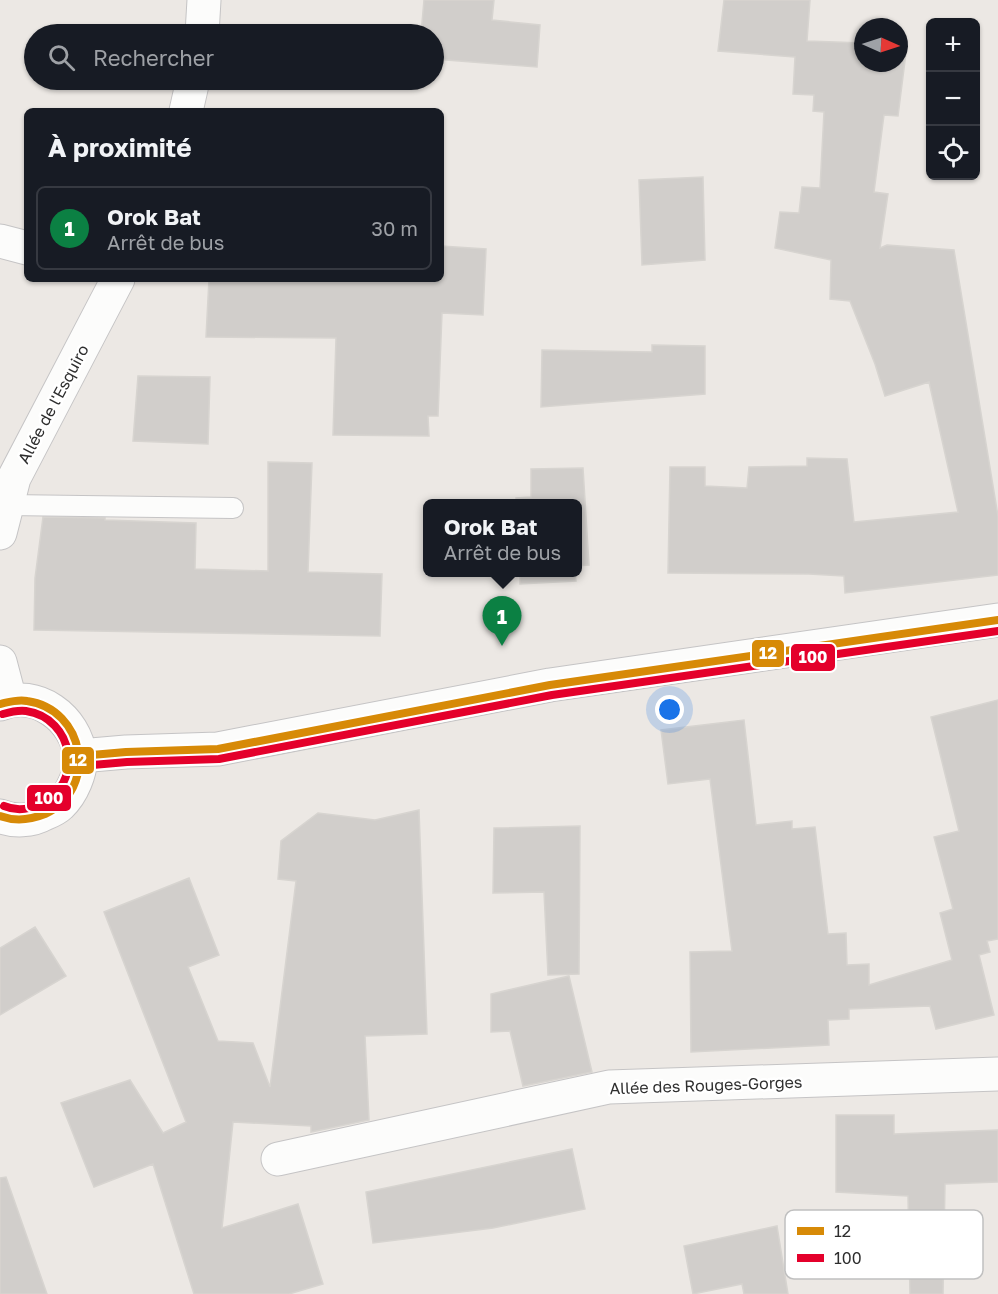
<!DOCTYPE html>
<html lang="fr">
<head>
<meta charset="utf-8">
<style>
	:root { --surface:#171b24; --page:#20242c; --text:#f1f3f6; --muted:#9ea1a6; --line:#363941; --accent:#0b8043 }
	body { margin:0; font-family:"Golos Text",sans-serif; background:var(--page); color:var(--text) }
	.controls { position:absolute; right:18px; top:18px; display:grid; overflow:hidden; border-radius:9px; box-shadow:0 2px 4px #0004 }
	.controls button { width:54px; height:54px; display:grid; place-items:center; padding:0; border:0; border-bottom:2px solid var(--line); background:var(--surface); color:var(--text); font:30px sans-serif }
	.compass { position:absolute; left:854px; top:18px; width:54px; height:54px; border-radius:50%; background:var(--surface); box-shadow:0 2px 4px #0004; rotate:93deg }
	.you { position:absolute; left:670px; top:710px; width:21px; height:21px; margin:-15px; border:4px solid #fff; border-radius:50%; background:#1a73e8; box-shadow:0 0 0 9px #1a73e833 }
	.badge { display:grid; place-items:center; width:39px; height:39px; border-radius:50%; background:var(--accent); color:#fff; font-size:20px; font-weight:700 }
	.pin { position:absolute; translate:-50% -50px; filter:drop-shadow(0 2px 3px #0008) }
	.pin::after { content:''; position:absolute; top:32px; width:21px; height:18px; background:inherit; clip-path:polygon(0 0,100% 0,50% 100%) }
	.popup { position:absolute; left:423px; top:499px; width:159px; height:78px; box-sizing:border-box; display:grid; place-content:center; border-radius:9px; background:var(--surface); filter:drop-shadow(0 2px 4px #0005); font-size:20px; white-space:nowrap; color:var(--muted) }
	.popup b { font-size:22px; color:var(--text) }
	.popup::after { content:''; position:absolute; left:50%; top:100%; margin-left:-12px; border:12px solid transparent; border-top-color:var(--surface) }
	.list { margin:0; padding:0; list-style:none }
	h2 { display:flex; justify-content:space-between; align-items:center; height:78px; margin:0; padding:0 24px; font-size:26px }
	h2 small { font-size:20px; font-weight:400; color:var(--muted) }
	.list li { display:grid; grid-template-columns:39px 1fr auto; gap:18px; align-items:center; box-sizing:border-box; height:84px; margin:0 12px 12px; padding:0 12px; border:2px solid var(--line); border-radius:9px }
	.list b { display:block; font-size:22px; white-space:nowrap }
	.list p { margin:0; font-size:20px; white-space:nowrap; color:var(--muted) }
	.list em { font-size:20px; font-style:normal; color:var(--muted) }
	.icon { flex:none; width:33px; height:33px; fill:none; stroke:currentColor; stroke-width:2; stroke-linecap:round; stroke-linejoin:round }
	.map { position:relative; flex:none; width:998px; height:1294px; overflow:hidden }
	.search { position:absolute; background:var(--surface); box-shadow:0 2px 4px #0004; left:24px; top:24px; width:420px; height:66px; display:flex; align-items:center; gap:15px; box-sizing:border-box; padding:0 21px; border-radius:33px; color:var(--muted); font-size:22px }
	.panel { position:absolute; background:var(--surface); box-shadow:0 2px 4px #0004; left:24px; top:108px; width:420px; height:174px; border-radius:9px }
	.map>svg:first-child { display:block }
</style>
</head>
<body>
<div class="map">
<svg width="998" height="1294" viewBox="0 0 998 1294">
	<rect width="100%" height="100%" fill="#ece8e4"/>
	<path fill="#d1cecb" stroke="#d7d4d0" stroke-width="1.5" d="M424,0H494L492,20L540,25L537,67L434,59V34H421Z
		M724,0H810L807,41L863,43V63H899V45H907L898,116L884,115L874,192L888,194L880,248L887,245L954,250L998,516V575L845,593L844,576L809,574L668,573L670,467H705V486L747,488L749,467L807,466V458L847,459L854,522L958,512L929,382L885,396L875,364L850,301L830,299L831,260L775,248L780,212L799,213L802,187L820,188L824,112L813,111L814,95L793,94L795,57L718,51Z
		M703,177L705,260L642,265L639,180Z
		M441,246L486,249L483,315L442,313L438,416H428L429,436L333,435L336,338L206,337L209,279H441Z
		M652,345L705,346V394L541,407L542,350L652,352Z
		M138,376L210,377L208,444L133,441Z
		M268,462L312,463L308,572L382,574L380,636L34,630L35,578L43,517L105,518V520L196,523L195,569L268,571Z
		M583,468L589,565L577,566V504H516V498L531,497V469Z
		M520,573H575L576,581L520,584Z
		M998,700V939L987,941L990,952L979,955L994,1015L936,1029L930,1006L849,1009V1019L828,1020L829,1045L691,1052L690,952L732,951L710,779L668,784L661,730L744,720L756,825L792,821V829L815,827L828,934L846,933L847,965L869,964V985L952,960L940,913L953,909L934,837L959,831L931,717Z
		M419,810L427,1034L365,1036L369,1120L311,1132V1126L233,1122L222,1228L298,1204L323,1284L289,1294H194L153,1164L94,1187L61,1103L130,1080L163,1133L186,1122L104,912L189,878L219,955L188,967L218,1041L253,1043L270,1087L296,881L278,879L281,841L318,813L375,820Z
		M580,826L579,974L548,975L544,892L493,893L494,828Z
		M35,927L66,976L0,1015V948Z
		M569,976L592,1072L523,1086L510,1031L491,1032V994Z
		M836,1115H894V1134L998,1130V1182L945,1184L943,1294H910L908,1196L836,1192Z
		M572,1149L585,1209L493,1228L373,1243L366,1192Z
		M6,1177L47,1294H0V1178Z
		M777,1226L788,1294H744L742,1284L693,1294L684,1246Z"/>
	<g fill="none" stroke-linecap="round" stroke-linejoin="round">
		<defs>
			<path id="lane" d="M7,505L233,508"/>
			<path id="street" d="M202,34L204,0
				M186,111L193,80
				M0,241L27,248
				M0,533L14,478L118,279
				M0,662L10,700
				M278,1159L609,1087L998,1074"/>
			<path id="secondary" d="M0,704C36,689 76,718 80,756C82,771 72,794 60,805C56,809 49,812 44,814C32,821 13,822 0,816
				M80,756L126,752L218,749L550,685L998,620"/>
		</defs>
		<use href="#lane" stroke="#c5c4c5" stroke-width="22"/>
		<use href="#street" stroke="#c5c4c5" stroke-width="35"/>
		<use href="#secondary" stroke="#c5c4c5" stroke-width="35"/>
		<use href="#lane" stroke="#fcfcfb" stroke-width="20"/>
		<use href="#street" stroke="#fcfcfb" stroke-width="33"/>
		<use href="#secondary" stroke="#fcfcfb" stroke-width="33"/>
		<defs>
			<path id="bus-1" d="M0,704C9,702 18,699 27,701C85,709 99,789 45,814C30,820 16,822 0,816
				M80,756L126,752L218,749L550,685L998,620"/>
			<path id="bus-2" d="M3,714C10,712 18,710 26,711C74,718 85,784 40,804C28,810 16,811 4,806
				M81,766L127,762L219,759L552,695L998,631"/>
		</defs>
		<use href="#bus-1" stroke="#fff" stroke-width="12"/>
		<use href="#bus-2" stroke="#fff" stroke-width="12"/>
		<use href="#bus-1" stroke="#d78a07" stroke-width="8"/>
		<use href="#bus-2" stroke="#e4002b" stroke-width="8"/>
	</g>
	<g text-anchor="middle" stroke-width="5" stroke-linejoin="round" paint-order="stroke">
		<g font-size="16" fill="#2e2e2e" stroke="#fff">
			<text transform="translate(53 404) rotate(-62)" y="6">Allée de l'Esquiro</text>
			<text transform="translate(706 1085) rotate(-2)" y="6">Allée des Rouges-Gorges</text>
		</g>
	</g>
	<rect x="785" y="1210" width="198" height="69" rx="9" fill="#fff" stroke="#c0c0c0" stroke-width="1.5"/>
	<rect x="797" y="1227" width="27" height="8" fill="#d78a07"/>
	<rect x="797" y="1254" width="27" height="8" fill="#e4002b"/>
	<g font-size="16" fill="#2e2e2e">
		<text x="834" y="1237">12</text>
		<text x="834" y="1264">100</text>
	</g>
	<g stroke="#fff" stroke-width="2">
		<rect x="751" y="639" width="34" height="29" rx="6" fill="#d78a07"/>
		<rect x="790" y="643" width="46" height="29" rx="6" fill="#e4002b"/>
		<rect x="61" y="746" width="34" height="29" rx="6" fill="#d78a07"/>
		<rect x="26" y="784" width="46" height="28" rx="6" fill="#e4002b"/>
	</g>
	<g font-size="16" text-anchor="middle" font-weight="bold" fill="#fff">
		<text x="768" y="659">12</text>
		<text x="813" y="663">100</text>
		<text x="78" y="766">12</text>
		<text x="49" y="804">100</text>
	</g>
</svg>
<div class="controls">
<button>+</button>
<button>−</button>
<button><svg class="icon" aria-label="locate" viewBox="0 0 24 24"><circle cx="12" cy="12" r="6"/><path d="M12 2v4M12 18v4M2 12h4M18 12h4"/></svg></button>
</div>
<svg class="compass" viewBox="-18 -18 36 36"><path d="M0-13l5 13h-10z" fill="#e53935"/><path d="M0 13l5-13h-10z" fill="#9ea1a6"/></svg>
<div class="you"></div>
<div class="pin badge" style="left:502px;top:646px">1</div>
<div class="popup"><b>Orok Bat</b>Arrêt de bus</div>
<div class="search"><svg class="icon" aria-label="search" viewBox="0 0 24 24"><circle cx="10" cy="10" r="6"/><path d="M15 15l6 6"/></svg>Rechercher</div>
<section class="panel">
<h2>À proximité<small></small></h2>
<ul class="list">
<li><span class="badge">1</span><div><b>Orok Bat</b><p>Arrêt de bus</p></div><em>30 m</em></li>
</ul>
</section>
</div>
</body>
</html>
